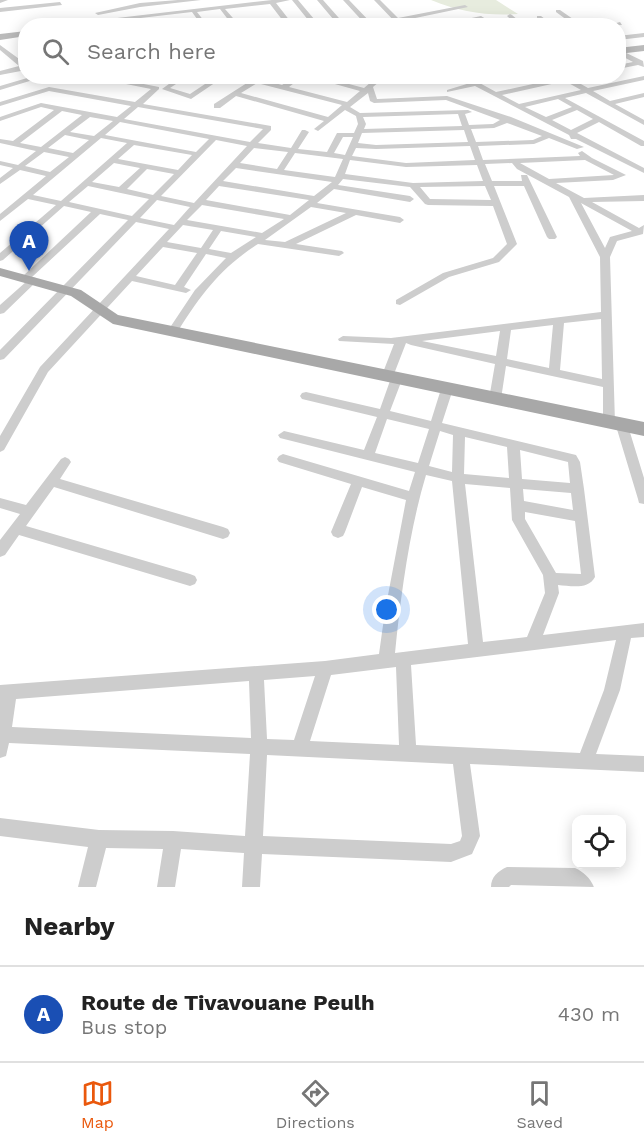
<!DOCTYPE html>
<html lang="en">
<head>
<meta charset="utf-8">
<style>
	:root { --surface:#fff; --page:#f6f6f6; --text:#222; --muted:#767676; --line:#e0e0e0; --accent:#ea580c }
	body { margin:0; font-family:"Work Sans",sans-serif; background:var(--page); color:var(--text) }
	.controls { position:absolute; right:18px; bottom:18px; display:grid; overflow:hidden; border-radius:12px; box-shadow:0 3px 15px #0003 }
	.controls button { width:54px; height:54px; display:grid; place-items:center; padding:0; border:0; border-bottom:2px solid var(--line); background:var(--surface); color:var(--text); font:30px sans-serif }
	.you { position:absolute; left:387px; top:610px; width:21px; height:21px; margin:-15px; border:4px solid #fff; border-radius:50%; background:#1a73e8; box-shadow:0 0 0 9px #1a73e833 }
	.badge { display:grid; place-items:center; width:39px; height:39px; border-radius:50%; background:var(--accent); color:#fff; font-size:20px; font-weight:700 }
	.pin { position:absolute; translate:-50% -50px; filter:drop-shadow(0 2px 3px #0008) }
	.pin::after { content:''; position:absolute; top:32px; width:21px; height:18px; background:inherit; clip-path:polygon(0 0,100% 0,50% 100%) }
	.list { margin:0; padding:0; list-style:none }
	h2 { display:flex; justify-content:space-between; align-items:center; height:78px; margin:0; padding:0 24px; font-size:26px }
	h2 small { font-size:20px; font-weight:400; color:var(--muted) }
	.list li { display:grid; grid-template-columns:39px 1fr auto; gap:18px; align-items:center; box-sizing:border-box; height:96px; padding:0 24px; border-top:2px solid var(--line) }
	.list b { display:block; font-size:22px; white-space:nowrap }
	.list p { margin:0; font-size:20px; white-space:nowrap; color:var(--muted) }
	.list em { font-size:20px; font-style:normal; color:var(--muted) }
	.icon { flex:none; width:33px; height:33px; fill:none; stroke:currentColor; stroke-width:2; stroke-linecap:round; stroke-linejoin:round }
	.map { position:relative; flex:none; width:644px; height:887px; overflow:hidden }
	.search { position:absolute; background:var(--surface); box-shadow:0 3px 15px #0003; left:18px; right:18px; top:18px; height:66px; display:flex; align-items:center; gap:15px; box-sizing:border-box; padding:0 21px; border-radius:24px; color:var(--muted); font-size:22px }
	.sheet { height:174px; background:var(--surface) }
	nav { display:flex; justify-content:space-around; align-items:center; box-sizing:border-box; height:84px; border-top:2px solid var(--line); background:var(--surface); font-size:16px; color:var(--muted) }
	nav a { display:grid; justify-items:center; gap:3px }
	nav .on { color:var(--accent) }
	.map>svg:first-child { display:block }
</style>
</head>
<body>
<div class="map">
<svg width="644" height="887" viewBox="0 0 644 887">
	<rect width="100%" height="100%" fill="#fff"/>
	<path fill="#e7ecde" d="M431,0H496L518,14C487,16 460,12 431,0Z"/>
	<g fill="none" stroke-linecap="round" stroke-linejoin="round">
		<path fill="#cdcdcd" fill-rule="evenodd" d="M0,0H8L0,3Z
			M178,0H201L140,7L98,15L95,13L140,3Z
			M272,0H290L276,3L294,26H287L270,4L225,9L240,26H233L220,9L197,12L208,26H202L192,12L72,26L66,24Z
			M292,0H298L320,26H313Z
			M317,0H323L346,26H339Z
			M343,0H349L374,26H367Z
			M374,0H380L398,18L465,5L468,7L401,21L405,25L399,26Z
			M60,2L62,5L0,12V8Z
			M556,10H560L583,26H575L556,12Z
			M510,14L512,15L525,26H518L507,16Z
			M481,16L497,26H489L480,20L450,26H434Z
			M537,16H541L554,26H547L537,18Z
			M171,21L173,24L145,26L148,24Z
			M620,22L622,25L606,26Z
			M644,33V37L618,40V36Z
			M0,45L26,64V70L0,75V71L19,66L0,50Z
			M618,49L643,61L644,67L638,65L618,69V65L633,62L618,54Z
			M34,76H46L0,90V86Z
			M62,76H69L64,80L61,78Z
			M96,76H103L99,79Z
			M180,76H188L170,88L190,94L217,76H225L191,99L162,89Z
			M236,76H249L282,85L295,76H303L289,87L347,102L360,91L306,76H319L364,88L378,76H386L373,87L377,99L447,96L511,117L584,147L577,149L549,138L534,144L478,146L483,160L580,156L578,153L582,151L592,158L626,175L613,180L556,183L584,198L644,195V201L592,202L639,228L644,225L643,234L617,241L610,257L615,423L613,426H605L603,423V387L506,366L501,399L495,403L489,399L495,364L411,345L406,343L394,374H401L403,377L390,411L431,421L441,389L447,385L453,389L442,423L576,455L580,462L584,489L595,577C588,590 571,586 558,585L559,593L543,635L644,623V637L631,638L620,690L596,754L644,756V772L470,764L480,836L472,854L451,862L262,854L260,887H242L244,853L181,849L175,887H157L163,849L106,848L96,887H78L88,847L0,836V818L99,830L173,831L245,836L250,754L9,743L6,756L0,758V685L325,661L379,654L385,611L406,500L362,487L345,532L343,536L338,538L333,536L331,532L351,484L279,462L277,459L279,456L283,454L409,491L415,472L280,438L278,435L284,431L364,450L377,417L302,399L300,396L302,393L306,392L380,409L391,378H384L382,375L394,344L339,341L338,339L343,336L391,338L601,312L600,257L569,197L517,169L512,163L485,164L492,181H522L521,175H527L557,237L555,239H549L547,237L524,186H494L517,244L499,262L449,277L400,305L396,304V300L443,273L493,258L507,244L493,206L428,205L425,204L410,187L343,179L338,185L410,196L414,199L410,202L334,189L317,203L400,217L404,220L400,223L356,215L296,244L342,251L344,253L339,256L258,244C219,269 200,296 176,334L172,335L167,332L195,290L226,258L206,254L184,287L191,290L186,293L132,281L48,372L4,450L0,452V436L40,367L169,229L136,222L4,359L0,360V350L128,220L100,214L32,277L36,278V282L4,313L0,314V305L27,281L23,280V276L91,212L64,206L3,260L0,261V253L56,205L28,199L0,221V214L46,176L20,170L0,184V178L13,168L0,165V161L18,165L36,151L0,143V139L13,141L54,110L41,107L0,121V117L41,103L117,117L131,106L49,91L0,106V102L49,87L135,102L151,89L111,81L110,80L113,78L159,87V89L143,104L271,126V130L258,143L291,148L302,130H305L309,132L298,149L327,152L337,133H354L358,124L356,116L345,110L318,131L314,129L324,121L236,96L220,108H214V104L250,81ZM257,83L342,105L328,117L241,93ZM368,93L370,101L374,103L446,100L500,120L493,124L469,125L465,114L472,112L468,110L360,113L350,107ZM138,107L263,129L250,142L124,119ZM62,111L82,115L41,147L20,143ZM458,114L462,126L364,129L366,124L363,117ZM90,117L113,121L94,136L70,132ZM120,122L209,139L196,152L105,135ZM507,123L542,136L533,140L476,142L471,129L494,128ZM464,130L468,142L376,145L358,143L362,133ZM65,135L89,140L73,153L48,148ZM343,137H353L345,155L334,153ZM101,138L127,143L61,201L33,195ZM216,140L247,146L194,203L161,196ZM134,145L192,155L178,170L118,159ZM470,146L475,160L406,163L352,156L356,148L376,149ZM254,148L288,152L277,169L240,163ZM44,152L69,157L50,172L25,166ZM295,153L343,159L335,177L284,170ZM350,160L406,167L477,165L483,181L413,183L345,174ZM585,160L614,175L549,179L520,163ZM114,163L140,168L119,187L92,182ZM236,168L332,182L314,196L223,181ZM147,169L174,174L153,195L127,189ZM88,186L149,199L132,216L69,202ZM219,186L309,200L290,215L206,200ZM485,186L491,200L430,199L420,187ZM157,200L190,207L174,225L140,218ZM581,203L632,231L610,237L605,248ZM202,205L284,219L262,233L187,220ZM311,207L346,213L285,242L265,240ZM183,225L213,230L201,248L167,242ZM221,231L256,237L231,253L209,249ZM163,247L197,253L175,285L136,276ZM601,319L602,379L560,370L564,323ZM553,325L549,368L507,359L511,330ZM500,331L496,356L422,341ZM387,419L429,429L418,463L375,453ZM440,431L453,435L452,472L429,466ZM465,437L507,447L509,478L464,474ZM520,450L568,462L570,483L522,479ZM426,475L452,481L468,644L395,653C401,594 409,532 426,475ZM465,484L510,488L512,520L543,575L545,593L527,637L483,642ZM523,489L571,493L573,510L524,501ZM525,512L575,521L581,574L556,573L525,519ZM616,640L604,690L580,753L416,745L411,665ZM396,667L399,745L310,741L331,675ZM315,676L294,740L267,739L264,680ZM249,681L251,738L12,727L16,699ZM267,755L453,764L462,836L460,841L451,844L263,836Z
			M458,76H467L496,92L560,78L558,76L572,77V79L588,88L644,76V80L593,91L610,101L644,93V97L615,104L644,120V125L586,93L565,98L644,141V146H641L599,122L577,133L644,168V173L576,139H571L569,135L475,86L447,92V90L470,83ZM565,81L581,90L519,104L502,95ZM558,99L572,107L546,117L525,107ZM577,110L593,119L571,130L552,120Z
			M622,422L628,426L644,478V504L639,503L638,499L616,426Z
			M65,457L69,459L71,462L60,479L223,527L228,529L230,533L228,537L223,539L54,487L26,526L190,574L195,576L197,580L195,584L190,586L19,535L5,555L0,557V540L20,514L0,508V498L26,505L61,459Z
			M507,867L575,868C584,872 590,878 594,887L511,885L509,887H491C491,877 498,871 507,867Z"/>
		<path fill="#bababa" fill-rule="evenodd" d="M26,31V36L0,40V34Z
			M644,45V51L618,54V48Z
			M383,76H399L395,79Z"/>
		<path fill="#a8a8a8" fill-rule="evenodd" d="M0,268L81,290L118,315L644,422V436L113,324L71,296L0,276Z"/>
	</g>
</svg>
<div class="controls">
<button><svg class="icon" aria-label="locate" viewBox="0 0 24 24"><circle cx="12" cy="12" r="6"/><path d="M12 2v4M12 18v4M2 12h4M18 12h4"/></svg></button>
</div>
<div class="you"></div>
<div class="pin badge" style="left:29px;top:271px;background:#1a4fb4">A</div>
<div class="search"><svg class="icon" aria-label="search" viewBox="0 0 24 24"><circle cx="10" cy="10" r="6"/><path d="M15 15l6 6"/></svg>Search here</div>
</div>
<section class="sheet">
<h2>Nearby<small></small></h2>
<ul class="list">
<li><span class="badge" style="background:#1a4fb4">A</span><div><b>Route de Tivavouane Peulh</b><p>Bus stop</p></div><em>430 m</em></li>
</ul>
</section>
<nav>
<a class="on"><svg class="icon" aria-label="map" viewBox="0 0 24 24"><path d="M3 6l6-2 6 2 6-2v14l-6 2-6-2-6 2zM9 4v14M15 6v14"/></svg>Map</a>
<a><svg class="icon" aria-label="directions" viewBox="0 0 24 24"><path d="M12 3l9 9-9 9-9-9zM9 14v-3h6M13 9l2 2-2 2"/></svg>Directions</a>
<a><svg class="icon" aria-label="saved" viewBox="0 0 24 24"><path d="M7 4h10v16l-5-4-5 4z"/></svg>Saved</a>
</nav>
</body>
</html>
